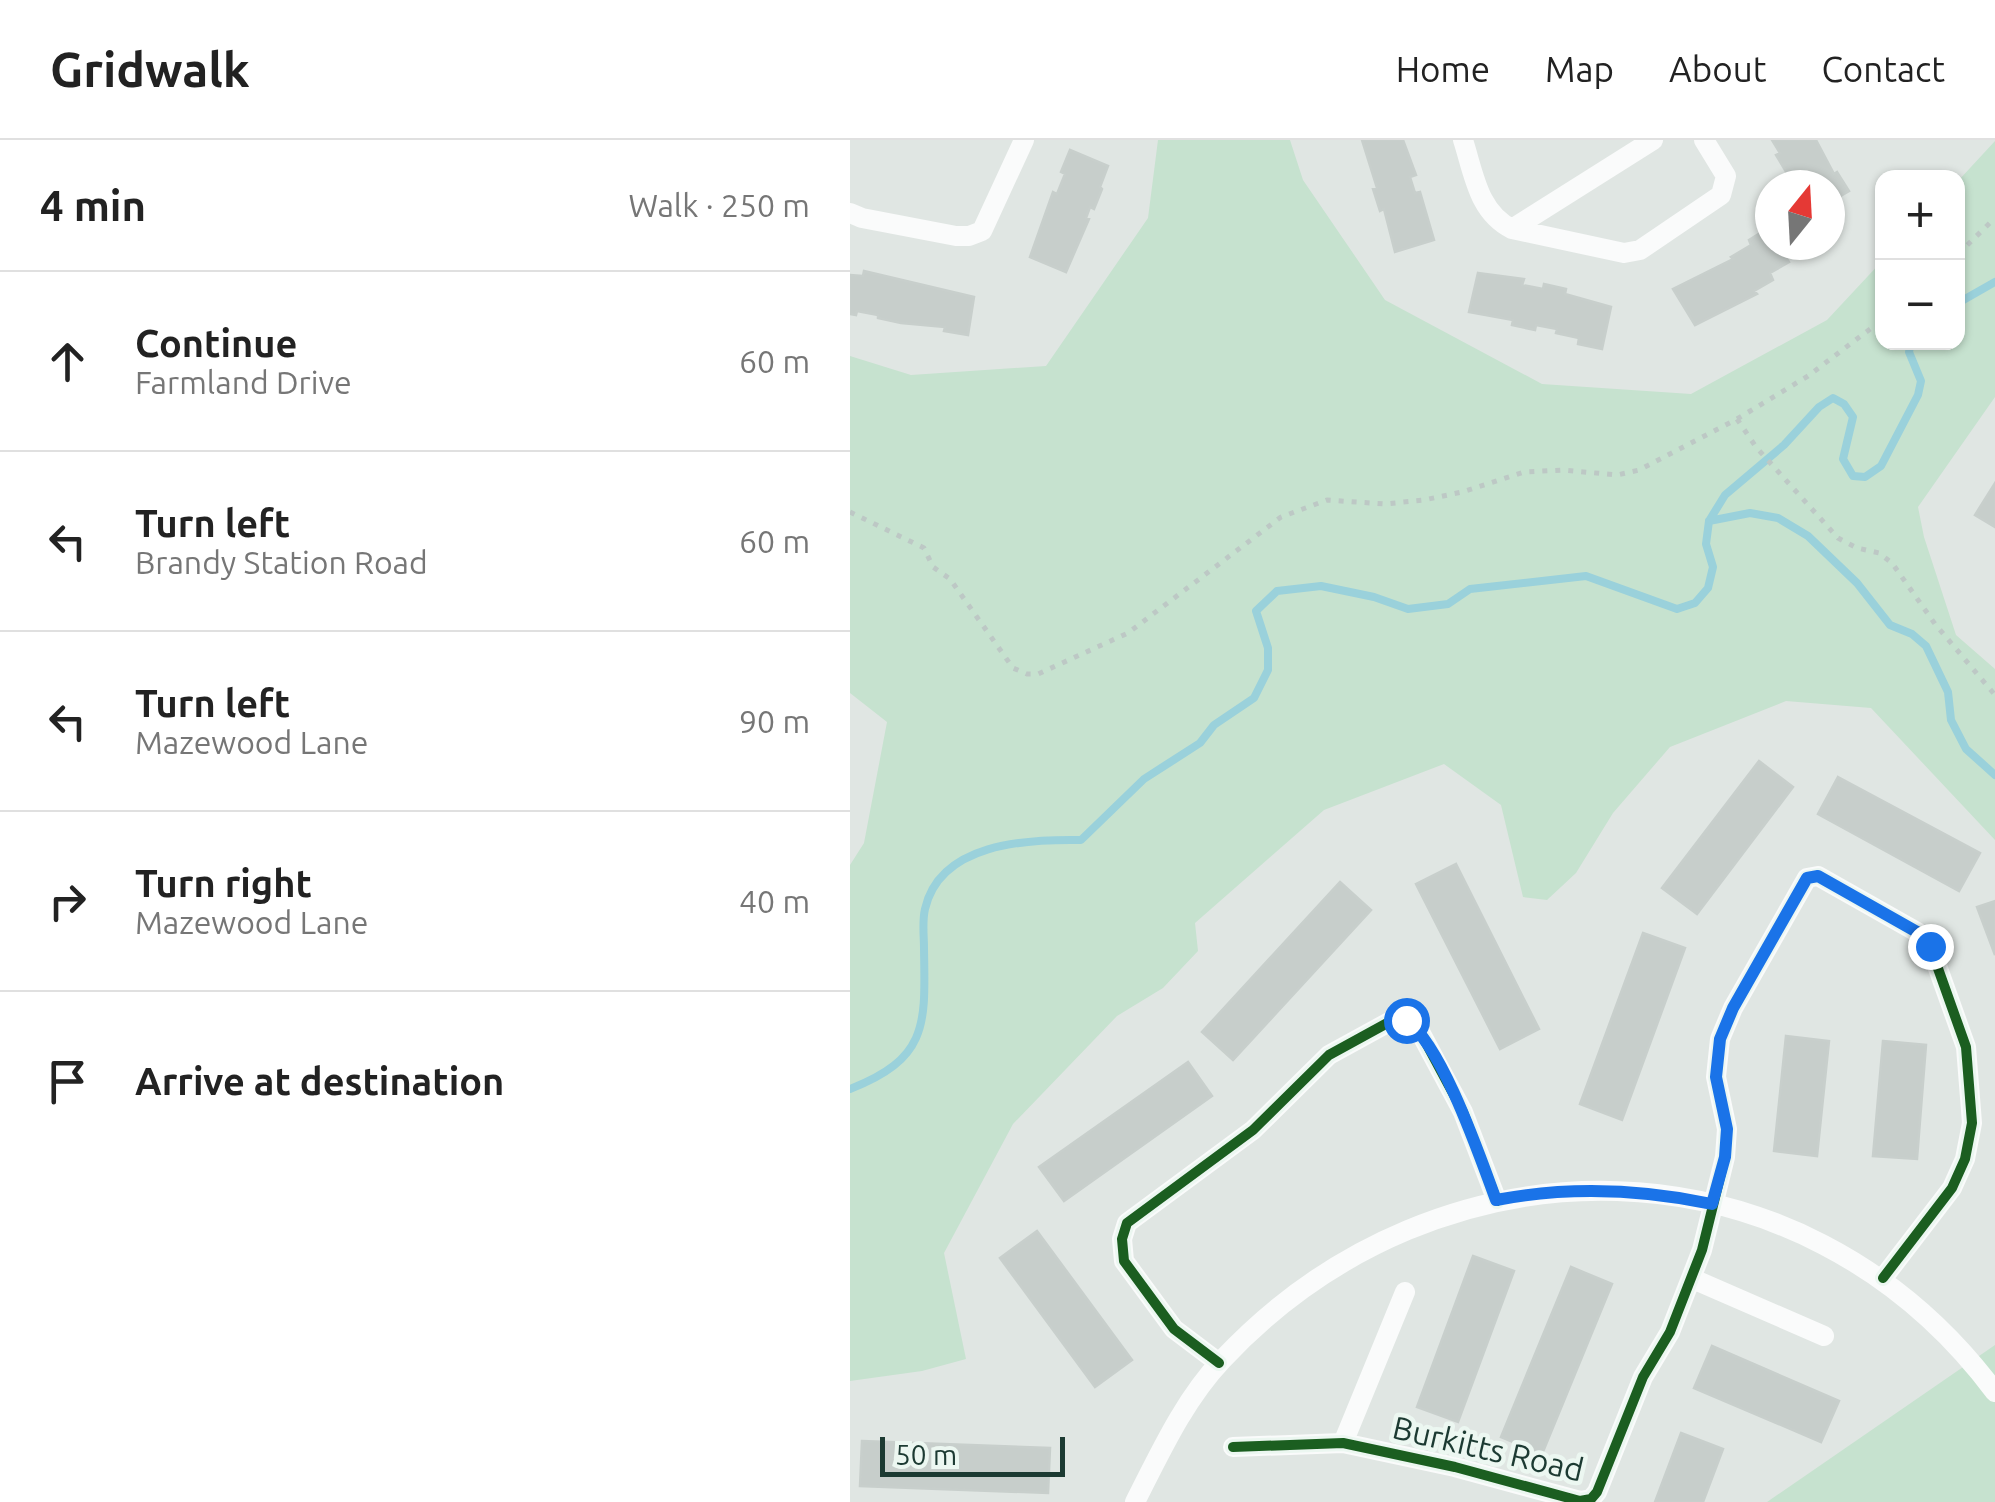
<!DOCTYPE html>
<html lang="en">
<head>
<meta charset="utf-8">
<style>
	:root { --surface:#fff; --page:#f2f2f2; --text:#222; --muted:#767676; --line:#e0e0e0 }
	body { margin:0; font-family:Ubuntu,sans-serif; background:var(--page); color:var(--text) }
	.controls { position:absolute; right:30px; top:30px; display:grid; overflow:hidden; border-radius:20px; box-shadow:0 2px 8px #0004 }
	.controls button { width:90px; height:90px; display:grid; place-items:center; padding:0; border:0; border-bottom:2px solid var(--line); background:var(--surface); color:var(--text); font:50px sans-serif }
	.compass { position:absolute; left:905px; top:30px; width:90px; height:90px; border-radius:50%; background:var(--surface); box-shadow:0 2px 8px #0004; rotate:18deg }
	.scale { position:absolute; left:30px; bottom:25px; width:185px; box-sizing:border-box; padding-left:10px; border:5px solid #1c3a32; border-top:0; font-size:28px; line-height:35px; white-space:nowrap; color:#1c3a32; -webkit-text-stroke:8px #ecf7f1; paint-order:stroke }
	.stop { position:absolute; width:30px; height:30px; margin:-22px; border:8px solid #1a73e8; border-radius:50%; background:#fff }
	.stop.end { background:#1a73e8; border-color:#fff; box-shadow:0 2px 10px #0008 }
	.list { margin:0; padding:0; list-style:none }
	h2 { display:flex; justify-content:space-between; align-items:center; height:130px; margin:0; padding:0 40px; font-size:42px }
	h2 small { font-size:32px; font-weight:400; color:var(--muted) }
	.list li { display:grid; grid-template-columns:65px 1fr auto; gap:30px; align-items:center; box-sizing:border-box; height:180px; padding:0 40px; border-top:2px solid var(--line) }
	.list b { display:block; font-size:38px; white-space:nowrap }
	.list p { margin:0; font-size:32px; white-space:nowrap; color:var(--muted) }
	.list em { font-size:32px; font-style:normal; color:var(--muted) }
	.icon { flex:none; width:55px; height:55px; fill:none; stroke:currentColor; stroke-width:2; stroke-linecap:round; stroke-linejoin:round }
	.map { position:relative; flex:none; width:1145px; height:1362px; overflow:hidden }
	header { display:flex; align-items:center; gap:60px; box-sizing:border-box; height:140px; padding:0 50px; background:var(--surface); border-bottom:2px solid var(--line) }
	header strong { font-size:48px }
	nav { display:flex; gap:55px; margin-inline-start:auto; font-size:35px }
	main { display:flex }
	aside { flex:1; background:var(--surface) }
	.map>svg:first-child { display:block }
</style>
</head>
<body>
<header>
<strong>Gridwalk</strong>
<nav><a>Home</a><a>Map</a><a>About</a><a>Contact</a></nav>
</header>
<main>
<aside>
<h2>4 min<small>Walk · 250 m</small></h2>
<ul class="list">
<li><svg class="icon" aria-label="ahead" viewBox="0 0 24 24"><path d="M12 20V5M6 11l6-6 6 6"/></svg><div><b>Continue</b><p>Farmland Drive</p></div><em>60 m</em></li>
<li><svg class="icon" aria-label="left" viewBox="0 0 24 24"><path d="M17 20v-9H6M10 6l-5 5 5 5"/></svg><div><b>Turn left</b><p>Brandy Station Road</p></div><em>60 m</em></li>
<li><svg class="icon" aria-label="left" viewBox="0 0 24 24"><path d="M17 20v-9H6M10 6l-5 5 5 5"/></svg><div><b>Turn left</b><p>Mazewood Lane</p></div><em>90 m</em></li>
<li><svg class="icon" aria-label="right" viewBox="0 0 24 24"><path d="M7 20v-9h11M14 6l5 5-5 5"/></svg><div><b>Turn right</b><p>Mazewood Lane</p></div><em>40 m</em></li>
<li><svg class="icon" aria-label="arrive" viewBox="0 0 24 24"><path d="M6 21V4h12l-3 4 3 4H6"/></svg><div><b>Arrive at destination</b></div></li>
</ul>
</aside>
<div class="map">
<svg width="1145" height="1362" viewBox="0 0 1145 1362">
	<rect width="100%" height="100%" fill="#e0e6e3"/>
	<path fill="#c6e2cf" d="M308,0H440L453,40L535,160L692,244L841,254L977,180L1032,121V202H1108V41L1145,1V257L1068,367L1074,397L1106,495L1145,529V700L1021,568L936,561L820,607L763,673L726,733L697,760L673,757L651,665L594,624L474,670L345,783L348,811L313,848L267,876L163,984L94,1113L116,1219L72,1231L0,1241V725L14,703L37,582L0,553V216L61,235L196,226L298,78Z
		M1145,1205V1362H917Z"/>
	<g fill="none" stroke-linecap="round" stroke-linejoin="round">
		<path stroke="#9ad1db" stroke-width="8" d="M1108,163L1145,142
			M859,381L900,373L928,378L958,396L1007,443L1040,485L1062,494L1076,506L1098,552L1101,580L1116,609L1145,635
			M0,949C80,918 75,882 74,808C74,796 72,781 75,769C90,703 176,699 231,700L294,639L350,603L364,585L404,558L418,530V508L406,471L427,451L471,446L524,457L558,469L598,464L620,449L736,436L827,469L845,463L858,448L863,427L856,404L859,381L875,355L934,305L969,267L983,258L994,264L1003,277L993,319L1003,336L1015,337L1031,326L1068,255L1071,241L1059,212L1061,202"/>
	</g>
	<path fill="#c7cecb" stroke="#c8cfcc" stroke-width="2.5" d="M512,0H553L566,35L560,37L565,53L570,52L584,100L545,112L534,69L530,71L523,49L527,48Z
		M922,0H966L984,34L987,32L999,51L980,62V45H944L926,15L930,13Z
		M220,10L258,26L250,47L252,49L244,69L240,67L236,78L239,79L216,132L180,117L203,52L207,54L215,34L211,32Z
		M918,88L920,105H928L939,122L920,133L923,140L904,151L907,154L845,185L823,149L883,119L881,117L901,105L899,100Z
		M14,131L124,157L118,195L94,191L95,187L51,183L28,178V175L7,171L6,175L0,174V135L13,136Z
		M628,133L674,139L672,145L693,149L694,144L716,149L715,154L761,167L752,209L728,204L729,198L706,193L707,189L686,185L685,190L662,185L663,180L619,172Z
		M1145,343V387L1125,375Z
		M909,621L943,647L847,774L812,748Z
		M988,637L1130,713L1109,751L968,674Z
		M606,724L689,889L650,909L566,744Z
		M490,742L521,770L383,920L352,892Z
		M1145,761V815L1127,767Z
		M793,793L835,808L772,980L730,964Z
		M936,896L979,901L967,1016L924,1011Z
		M1033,901L1076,905L1067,1019L1023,1016Z
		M338,922L362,956L214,1061L189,1027Z
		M187,1091L282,1220L245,1247L150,1118Z
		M623,1116L664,1131L608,1282L567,1267Z
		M721,1127L762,1144L692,1314L651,1297Z
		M862,1206L989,1261L971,1302L844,1248Z
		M831,1293L873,1309L853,1362H805Z
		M12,1301L200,1308L198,1353L10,1346Z"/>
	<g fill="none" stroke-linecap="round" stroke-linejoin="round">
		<path stroke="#bdc8c5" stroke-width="5" stroke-dasharray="5 8" stroke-linecap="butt" d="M1108,114L1145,78
			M887,279L906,307L988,398L1007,408L1029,413L1042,423L1085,484L1145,555
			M0,372L74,408L83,427L100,439L163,528L177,534H188L278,493L431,377L477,360L535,364L574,360L612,352L674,332L713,330L767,335L789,330L887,279L958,236L1032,180"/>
		<path stroke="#fafbfb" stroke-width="20" d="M613,0C624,34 628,72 662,89L774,113L790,110L871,55L876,36L854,0
			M0,73L12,78L106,96H119L132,91L174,0
			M662,89L803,0
			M843,1139L974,1196
			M369,1223L324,1189L274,1121L272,1099L277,1083L403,990L479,915L541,881L555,880L569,890L613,972L647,1061
			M493,1303L555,1152
			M383,1307L493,1303L605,1327L730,1361L741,1359L747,1352L793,1237L820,1192L852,1110L875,1017L877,989L866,937L870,899L883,868L957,738L968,736L1067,792L1080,806L1116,907L1122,983L1115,1019L1102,1048L1033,1138
			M285,1362C310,1313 334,1260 372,1220C590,987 951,992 1145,1252"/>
		<defs>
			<path id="cycleway" d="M369,1223L324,1189L274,1121L272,1099L277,1083L403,990L479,915L541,881L555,880L569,890L613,972L647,1061
				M383,1307L493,1303L605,1327L730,1361L741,1359L747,1352L793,1237L820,1192L852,1110L875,1017L877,989L866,937L870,899L883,868L957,738L968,736L1067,792L1080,806L1116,907L1122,983L1115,1019L1102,1048L1033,1138"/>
		</defs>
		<use href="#cycleway" stroke="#ecf7f1" stroke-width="16"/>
		<use href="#cycleway" stroke="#1b5e20" stroke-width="10"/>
	</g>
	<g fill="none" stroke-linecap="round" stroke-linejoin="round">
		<path stroke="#1a73e8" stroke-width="12" d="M556,880C592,905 630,1017 646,1060C719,1046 790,1049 862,1064L875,1017L877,989L866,937L870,899L883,868L957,738L968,736L1067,792L1080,806"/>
	</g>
	<g text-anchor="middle" stroke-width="9" stroke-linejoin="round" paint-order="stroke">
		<g font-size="32" fill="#1c3a32" stroke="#ecf7f1">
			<text transform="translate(638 1309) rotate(13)" y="11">Burkitts Road</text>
		</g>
	</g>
</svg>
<div class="controls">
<button>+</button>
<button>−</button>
</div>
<svg class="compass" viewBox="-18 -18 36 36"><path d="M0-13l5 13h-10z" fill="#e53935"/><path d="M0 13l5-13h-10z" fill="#767676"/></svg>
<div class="scale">50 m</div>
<div class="stop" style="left:556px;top:880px"></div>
<div class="stop end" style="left:1080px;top:806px"></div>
</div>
</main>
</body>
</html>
